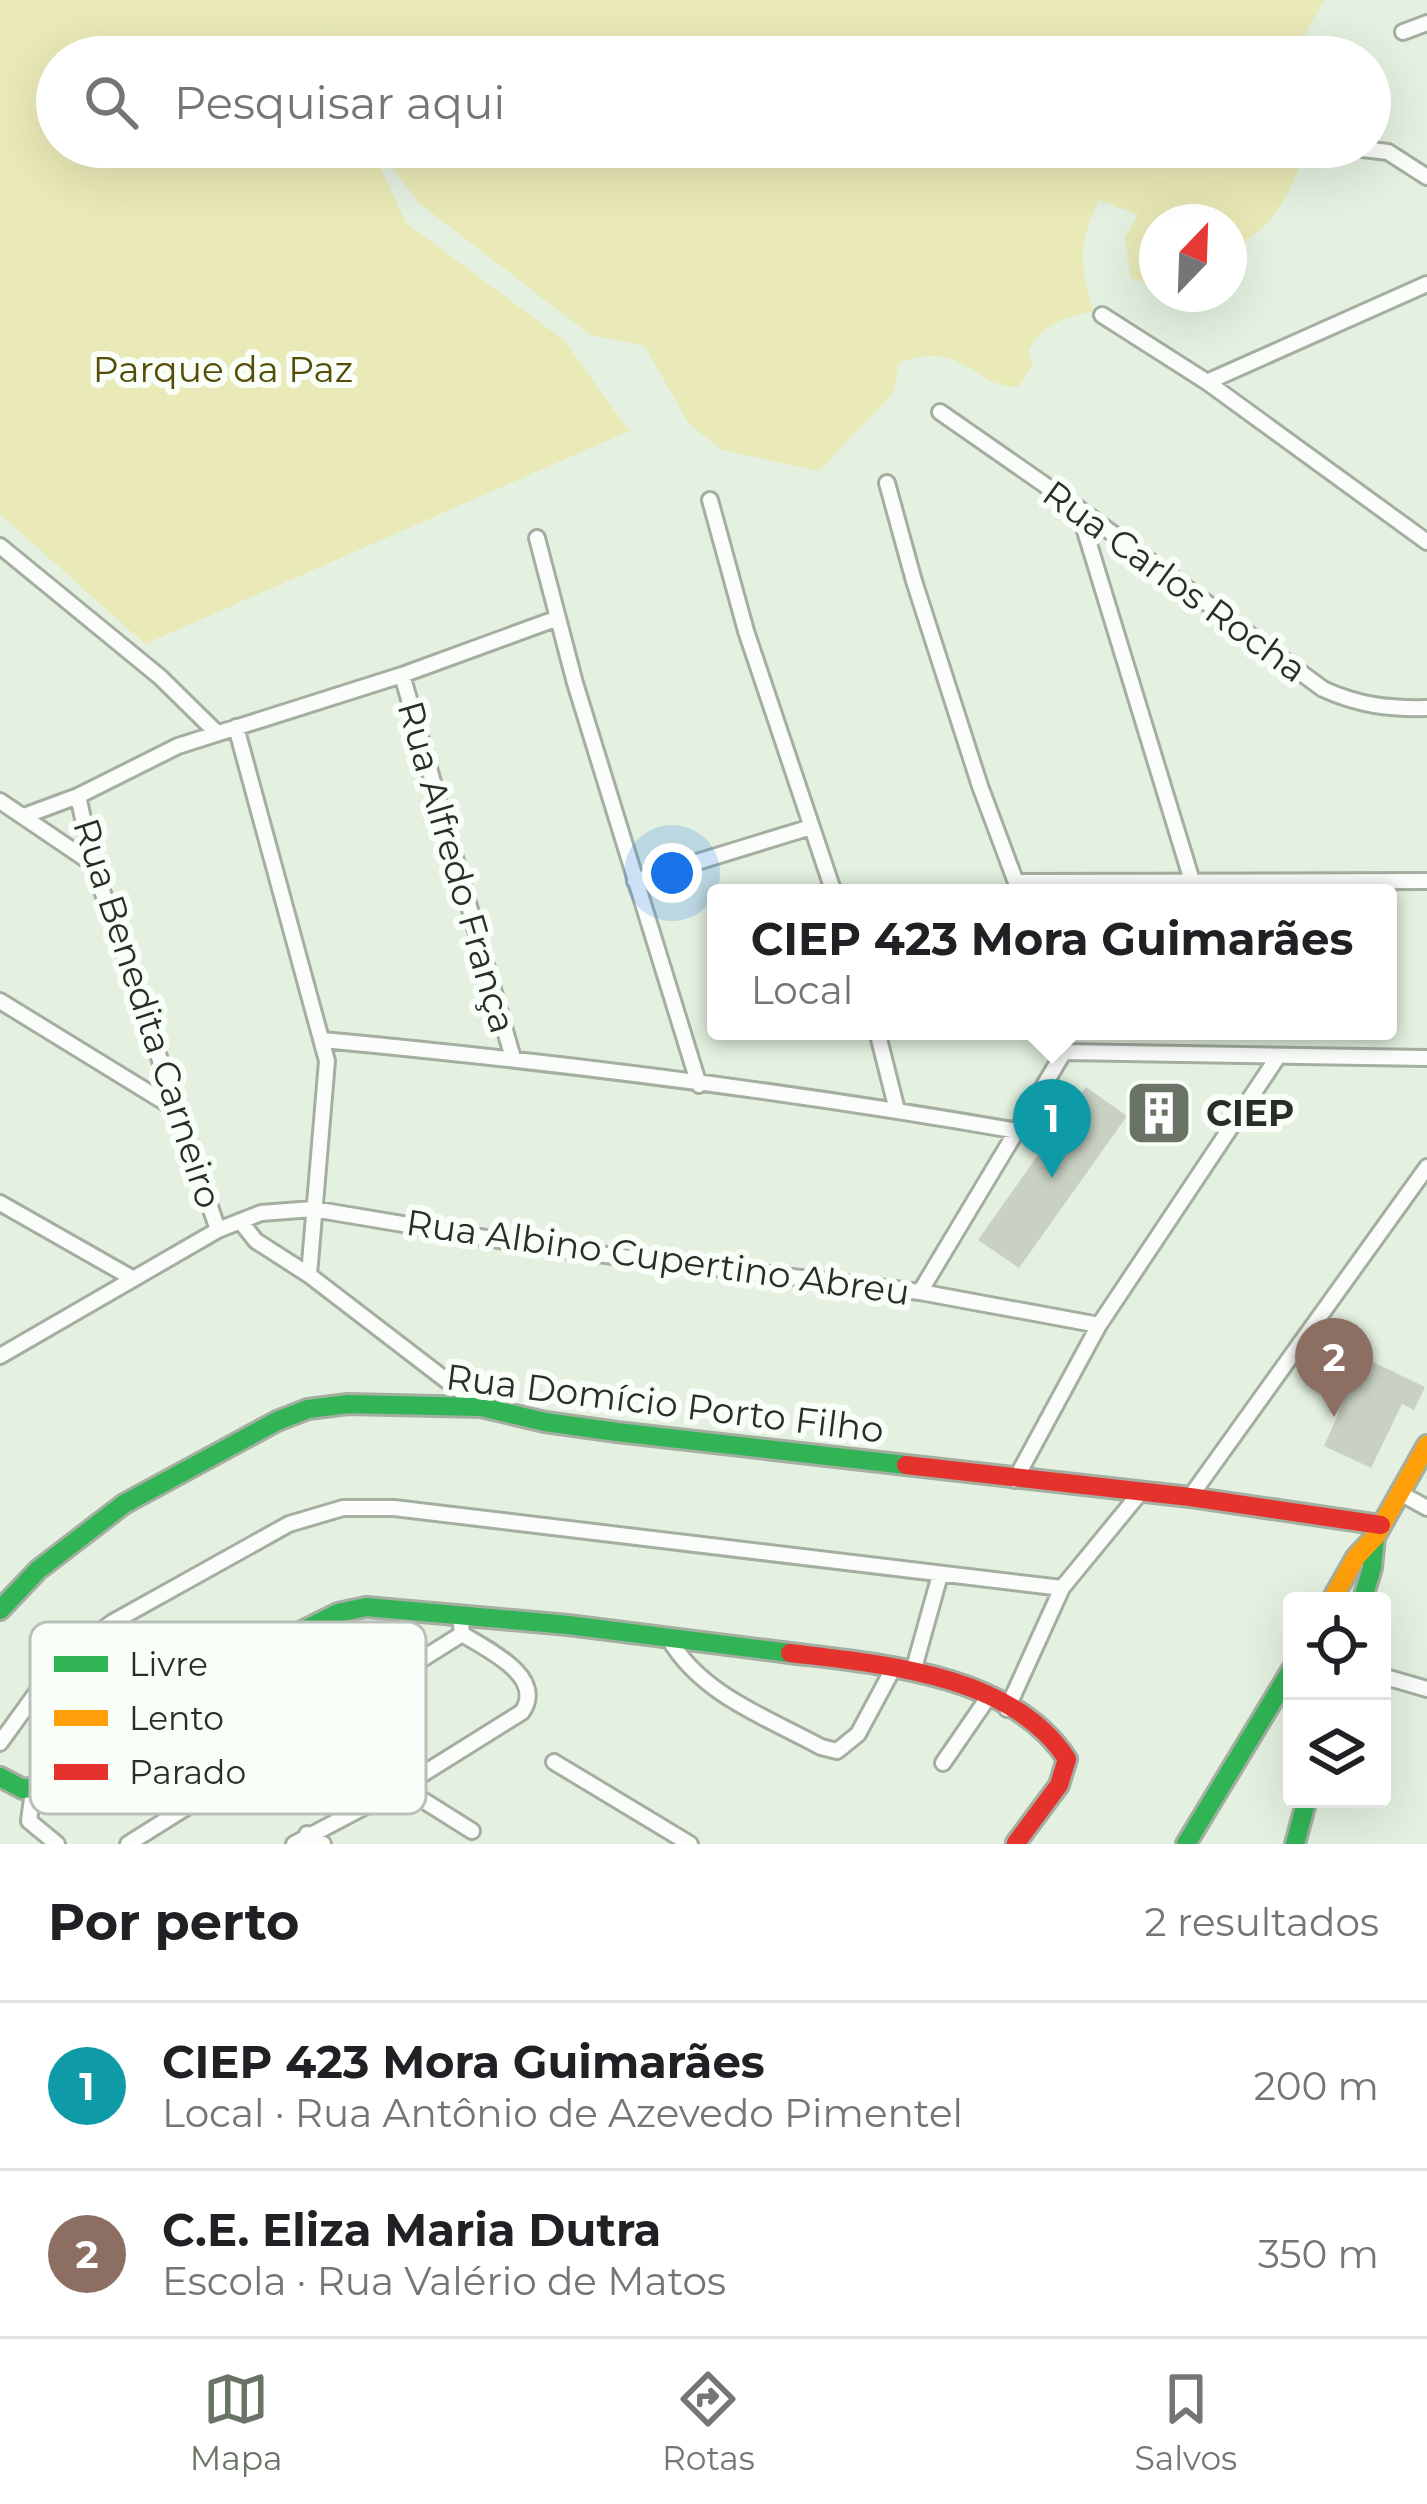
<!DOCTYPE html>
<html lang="pt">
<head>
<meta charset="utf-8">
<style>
	:root { --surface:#fff; --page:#f6f6f6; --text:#202124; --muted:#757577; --line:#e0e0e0; --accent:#697466 }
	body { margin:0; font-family:Montserrat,sans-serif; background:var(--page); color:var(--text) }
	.controls { position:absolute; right:36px; bottom:36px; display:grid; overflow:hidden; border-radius:12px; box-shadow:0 12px 48px #0002 }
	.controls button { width:108px; height:108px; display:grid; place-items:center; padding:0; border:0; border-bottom:3px solid var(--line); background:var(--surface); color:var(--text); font:60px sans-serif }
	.compass { position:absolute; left:1139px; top:204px; width:108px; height:108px; border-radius:50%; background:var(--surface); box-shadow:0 12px 48px #0002; rotate:23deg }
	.you { position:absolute; left:672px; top:873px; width:42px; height:42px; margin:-30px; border:9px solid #fff; border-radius:50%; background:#1a73e8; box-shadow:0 0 0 18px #1a73e833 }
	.badge { display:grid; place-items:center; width:78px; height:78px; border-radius:50%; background:var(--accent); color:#fff; font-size:39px; font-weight:700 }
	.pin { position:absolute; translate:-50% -99px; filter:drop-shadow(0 3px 6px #0008) }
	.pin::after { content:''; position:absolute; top:63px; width:42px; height:36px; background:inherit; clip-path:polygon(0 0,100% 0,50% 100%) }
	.popup { position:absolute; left:707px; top:884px; width:690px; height:156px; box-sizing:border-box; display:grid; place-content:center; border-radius:12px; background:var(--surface); filter:drop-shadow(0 3px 9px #0005); font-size:39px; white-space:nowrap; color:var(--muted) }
	.popup b { font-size:45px; color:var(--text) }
	.popup::after { content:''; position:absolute; left:50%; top:100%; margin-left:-24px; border:24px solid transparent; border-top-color:var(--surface) }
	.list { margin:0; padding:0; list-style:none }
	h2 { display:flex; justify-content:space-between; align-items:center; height:156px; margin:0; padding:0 48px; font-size:51px }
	h2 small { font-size:39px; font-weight:400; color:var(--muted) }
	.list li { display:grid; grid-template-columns:78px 1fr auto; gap:36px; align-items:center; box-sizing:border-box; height:168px; padding:0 48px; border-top:3px solid var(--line) }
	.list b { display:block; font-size:45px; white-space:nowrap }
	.list p { margin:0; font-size:39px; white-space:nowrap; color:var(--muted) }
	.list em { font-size:39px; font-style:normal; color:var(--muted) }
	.icon { flex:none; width:66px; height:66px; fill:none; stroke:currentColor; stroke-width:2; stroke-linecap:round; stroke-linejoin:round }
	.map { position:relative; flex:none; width:1427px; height:1844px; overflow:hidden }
	.search { position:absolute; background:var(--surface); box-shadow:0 12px 48px #0002; left:36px; right:36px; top:36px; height:132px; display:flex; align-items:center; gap:30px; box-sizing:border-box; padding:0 42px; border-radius:66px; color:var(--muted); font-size:45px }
	.sheet { height:492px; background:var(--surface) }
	nav { display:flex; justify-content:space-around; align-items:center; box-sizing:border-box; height:168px; border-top:3px solid var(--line); background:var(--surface); font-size:33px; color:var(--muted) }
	nav a { display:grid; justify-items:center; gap:6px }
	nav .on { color:var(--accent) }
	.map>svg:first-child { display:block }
</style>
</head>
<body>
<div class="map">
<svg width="1427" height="1844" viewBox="0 0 1427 1844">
	<rect width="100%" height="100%" fill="#e4f1e0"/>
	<path fill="#eaeab8" d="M0,0H1325L1305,32L1316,57H338L322,21L335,57H57V147H371L406,223L564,340L629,431L145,644L0,514Z
		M376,147H1308C1288,195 1279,223 1232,249L1229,251V222H1157V288L1131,278L1125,238L1138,215L1099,200C1077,245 1080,264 1093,311C1065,317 1040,325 1028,352L1033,364L1019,387C974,389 964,338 899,363L894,392L819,471L722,450L688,423L645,346L590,335L419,203Z"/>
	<path fill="#c9d1c3" d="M1086,1087L1127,1116L1019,1268L978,1240Z
		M1170,1092L1181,1099L1174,1109L1176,1125L1170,1135L1154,1138L1143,1131L1141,1116L1151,1106L1164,1103Z
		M1363,1357L1425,1387L1414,1410L1402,1404L1371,1468L1324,1446Z"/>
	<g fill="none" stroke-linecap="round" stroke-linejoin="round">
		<defs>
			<path id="street" d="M1403,32L1427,23
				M1362,149L1388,152L1427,177
				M1102,315L1207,382L1427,542
				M1207,382L1427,284
				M940,412L1078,508L1323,689C1358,705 1388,709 1427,708
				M887,483L914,581L980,786L1020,893
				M710,500L746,631L834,893
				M1078,508L1193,884
				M537,538L575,683L699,1085
				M0,546L160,677L216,732
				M402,675L513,1058
				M236,727L327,1061L309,1275
				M78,796L93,864L218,1230
				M0,801L93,864
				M24,816L78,796L178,746L402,675L558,618
				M635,881L811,827
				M1017,882L1427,881
				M0,1001L179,1111
				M877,1031L897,1110
				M323,1040C556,1062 788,1091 1018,1131
				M0,1203L132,1278
				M240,1221L256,1241L309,1275L481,1407
				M920,1292L1064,1052L1427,1058
				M0,1356L218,1230L261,1213L313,1209L546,1248L920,1292L1099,1325
				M1015,1480L1099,1325L1277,1058
				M1400,1493L1427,1508
				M1190,1497L1427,1167
				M669,1639C702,1695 766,1717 821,1747L837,1751L858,1734L894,1667
				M914,1668L940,1575
				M1382,1676L1427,1689
				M1007,1709L1062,1588L1140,1493
				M0,1743L42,1685L77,1648L113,1622L289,1524L343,1508H394L1062,1588
				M554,1762L690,1844
				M943,1763L987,1699
				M402,1787L472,1831
				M33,1791L29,1821L57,1844
				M307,1834L323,1844
				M128,1844L462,1634L460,1615
				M294,1844L402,1787L522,1712C546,1677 488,1650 462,1634"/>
			<path id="fast" d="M1362,1601L1372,1568L1375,1537
				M0,1610L38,1570L124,1504L277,1421L308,1409L348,1404L481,1407L545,1422L617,1432L906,1465
				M0,1777L23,1789L47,1785L300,1632L338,1613L366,1607L568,1625L790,1653
				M1186,1844L1292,1669
				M1295,1844L1307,1799"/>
			<path id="slow" d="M1331,1601L1356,1557L1375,1537L1427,1445"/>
			<path id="jam" d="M906,1465L1190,1497L1381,1525
				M790,1653C881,1664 1012,1674 1067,1759L1059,1785L1016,1843"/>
		</defs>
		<use href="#street" stroke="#a4aea1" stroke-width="20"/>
		<use href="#fast" stroke="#a4aea1" stroke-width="24"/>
		<use href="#slow" stroke="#a4aea1" stroke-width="24"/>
		<use href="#jam" stroke="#a4aea1" stroke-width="24"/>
		<use href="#street" stroke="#fbfdfa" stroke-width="14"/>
		<use href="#fast" stroke="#30b455" stroke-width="18"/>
		<use href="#slow" stroke="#ff9f0a" stroke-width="18"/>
		<use href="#jam" stroke="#e5322d" stroke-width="18"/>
	</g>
	<defs>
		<symbol id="building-square" viewBox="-11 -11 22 22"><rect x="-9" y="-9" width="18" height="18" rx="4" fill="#697466" stroke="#f9fef8"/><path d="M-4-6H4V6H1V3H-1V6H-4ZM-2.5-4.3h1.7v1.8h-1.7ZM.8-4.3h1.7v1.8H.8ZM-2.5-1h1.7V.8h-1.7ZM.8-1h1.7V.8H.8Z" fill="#fff"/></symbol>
	</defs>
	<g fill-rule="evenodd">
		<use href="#building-square" x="1121" y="1075" width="76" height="76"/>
	</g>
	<g text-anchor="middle" stroke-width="12" stroke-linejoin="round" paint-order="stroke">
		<g font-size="36" fill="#554d06" stroke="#f9fef8">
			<text x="223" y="382">Parque da Paz</text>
		</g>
		<g font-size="36" fill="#273025" stroke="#f9fef8">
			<text transform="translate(1175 581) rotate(36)" y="13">Rua Carlos Rocha</text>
			<text transform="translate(457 867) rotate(74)" y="13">Rua Alfredo França</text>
			<text transform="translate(148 1013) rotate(72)" y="13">Rua Benedita Carneiro</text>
			<text transform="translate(658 1257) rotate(8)" y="13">Rua Albino Cupertino Abreu</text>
			<text transform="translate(665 1403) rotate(7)" y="13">Rua Domício Porto Filho</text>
		</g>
		<g font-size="36" font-weight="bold" fill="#273025" stroke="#f9fef8" text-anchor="start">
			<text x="1206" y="1126">CIEP</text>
		</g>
	</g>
	<rect x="30" y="1622" width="396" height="192" rx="18" fill="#f9fef8" stroke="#bac0b9" stroke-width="3"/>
	<rect x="54" y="1656" width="54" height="16" fill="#30b455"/>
	<rect x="54" y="1710" width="54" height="16" fill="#ff9f0a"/>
	<rect x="54" y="1764" width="54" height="16" fill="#e5322d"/>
	<g font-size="33" fill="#273025">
		<text x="129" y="1676">Livre</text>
		<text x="129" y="1730">Lento</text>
		<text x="129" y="1784">Parado</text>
	</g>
</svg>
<div class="controls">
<button><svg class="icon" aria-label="locate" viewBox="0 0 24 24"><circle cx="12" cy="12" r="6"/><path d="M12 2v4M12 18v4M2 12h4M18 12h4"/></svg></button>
<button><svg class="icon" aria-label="layers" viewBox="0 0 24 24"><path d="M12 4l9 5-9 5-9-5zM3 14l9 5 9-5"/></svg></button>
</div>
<svg class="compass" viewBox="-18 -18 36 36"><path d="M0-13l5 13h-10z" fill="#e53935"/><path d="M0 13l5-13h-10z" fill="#757577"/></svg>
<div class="you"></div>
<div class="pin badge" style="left:1052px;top:1178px;background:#0f9aa8">1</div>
<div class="popup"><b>CIEP 423 Mora Guimarães</b>Local</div>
<div class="pin badge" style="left:1334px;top:1417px;background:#8d6e63">2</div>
<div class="search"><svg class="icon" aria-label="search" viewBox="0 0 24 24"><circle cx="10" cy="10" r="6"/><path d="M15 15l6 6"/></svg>Pesquisar aqui</div>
</div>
<section class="sheet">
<h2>Por perto<small>2 resultados</small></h2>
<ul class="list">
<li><span class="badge" style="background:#0f9aa8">1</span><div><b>CIEP 423 Mora Guimarães</b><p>Local · Rua Antônio de Azevedo Pimentel</p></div><em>200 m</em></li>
<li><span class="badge" style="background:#8d6e63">2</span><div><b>C.E. Eliza Maria Dutra</b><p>Escola · Rua Valério de Matos</p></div><em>350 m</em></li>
</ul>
</section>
<nav>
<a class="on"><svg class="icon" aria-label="map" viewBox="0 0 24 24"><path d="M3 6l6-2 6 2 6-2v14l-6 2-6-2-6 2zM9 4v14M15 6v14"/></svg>Mapa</a>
<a><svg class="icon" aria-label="directions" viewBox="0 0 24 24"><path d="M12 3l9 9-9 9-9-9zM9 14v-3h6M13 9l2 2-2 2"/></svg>Rotas</a>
<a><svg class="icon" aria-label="saved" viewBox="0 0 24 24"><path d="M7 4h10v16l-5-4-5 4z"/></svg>Salvos</a>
</nav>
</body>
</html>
